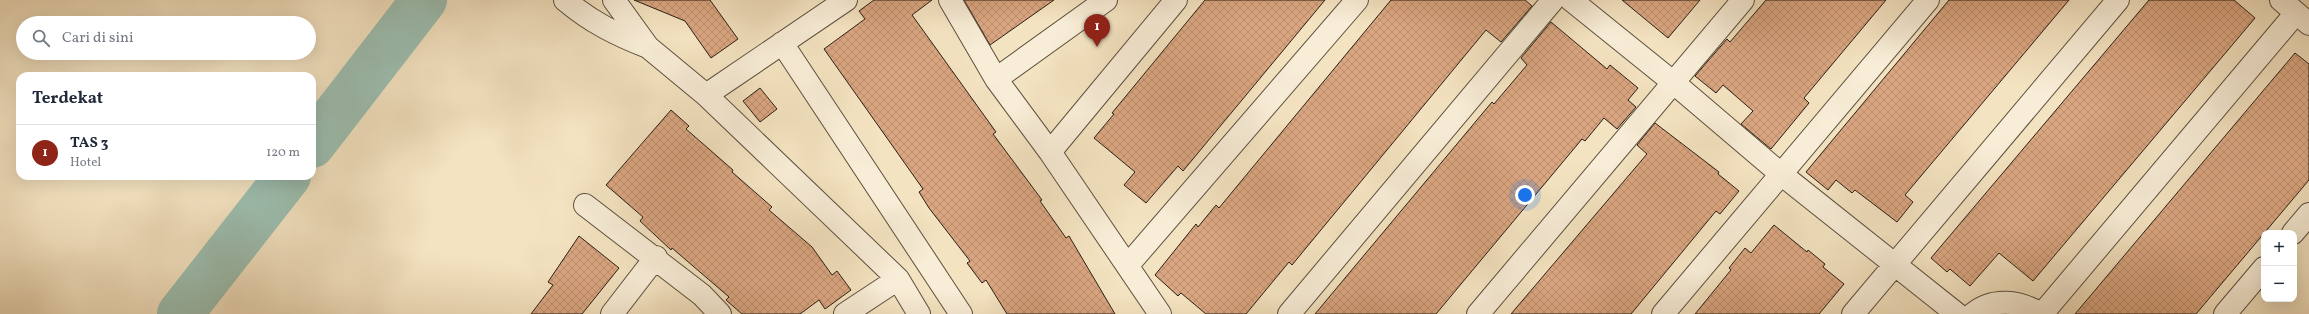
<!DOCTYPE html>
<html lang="id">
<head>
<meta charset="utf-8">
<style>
	:root { --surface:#fff; --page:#f6f6f7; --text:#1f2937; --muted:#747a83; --line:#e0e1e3; --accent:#8f2418 }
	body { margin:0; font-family:Vollkorn,serif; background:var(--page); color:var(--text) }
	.controls { position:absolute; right:12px; bottom:12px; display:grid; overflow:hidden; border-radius:8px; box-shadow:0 4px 16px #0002 }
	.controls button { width:36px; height:36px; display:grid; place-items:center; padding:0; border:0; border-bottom:1px solid var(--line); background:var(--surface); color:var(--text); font:20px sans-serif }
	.you { position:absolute; left:1525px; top:195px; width:14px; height:14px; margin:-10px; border:3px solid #fff; border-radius:50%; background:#1a73e8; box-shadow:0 0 0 6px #1a73e833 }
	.badge { display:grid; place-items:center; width:26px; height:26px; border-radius:50%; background:var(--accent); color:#fff; font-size:13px; font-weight:700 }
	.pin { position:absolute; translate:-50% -33px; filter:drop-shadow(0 1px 2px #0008) }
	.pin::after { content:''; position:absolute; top:21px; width:14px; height:12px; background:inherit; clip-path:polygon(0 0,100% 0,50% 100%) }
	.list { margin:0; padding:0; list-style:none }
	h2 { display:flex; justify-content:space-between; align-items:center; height:52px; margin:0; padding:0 16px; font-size:17px }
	h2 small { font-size:13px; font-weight:400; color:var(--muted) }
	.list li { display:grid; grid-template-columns:26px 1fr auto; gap:12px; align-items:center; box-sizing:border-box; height:56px; padding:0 16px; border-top:1px solid var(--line) }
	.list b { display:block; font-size:15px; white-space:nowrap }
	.list p { margin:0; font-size:13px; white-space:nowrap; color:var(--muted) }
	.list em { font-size:13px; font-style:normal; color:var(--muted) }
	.icon { flex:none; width:22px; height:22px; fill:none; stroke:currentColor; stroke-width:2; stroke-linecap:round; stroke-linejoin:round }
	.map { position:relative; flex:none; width:2309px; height:314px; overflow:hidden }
	.search { position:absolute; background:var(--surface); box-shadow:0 4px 16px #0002; left:16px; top:16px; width:300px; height:44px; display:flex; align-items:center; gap:10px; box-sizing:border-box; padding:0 14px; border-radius:22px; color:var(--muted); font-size:15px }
	.panel { position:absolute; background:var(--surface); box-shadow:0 4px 16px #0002; left:16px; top:72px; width:300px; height:108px; border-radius:12px }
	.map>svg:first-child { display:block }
</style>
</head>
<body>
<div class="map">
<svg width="2309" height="314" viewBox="0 0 2309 314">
	<defs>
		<pattern id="building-cross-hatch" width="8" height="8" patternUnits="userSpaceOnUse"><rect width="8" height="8" fill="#daa681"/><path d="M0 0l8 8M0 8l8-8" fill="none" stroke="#bb8e6f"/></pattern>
	</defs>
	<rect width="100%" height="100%" fill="#f4e3c1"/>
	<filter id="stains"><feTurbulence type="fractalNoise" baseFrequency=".005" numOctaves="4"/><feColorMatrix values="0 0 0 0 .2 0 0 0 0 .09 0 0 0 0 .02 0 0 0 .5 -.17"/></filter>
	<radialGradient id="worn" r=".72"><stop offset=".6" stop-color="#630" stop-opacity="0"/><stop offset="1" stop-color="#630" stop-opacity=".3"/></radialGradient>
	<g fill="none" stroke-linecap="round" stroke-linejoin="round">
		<path stroke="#9cbeb0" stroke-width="46" d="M312,145L424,0
			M180,314L288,176"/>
	</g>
	<path fill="url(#building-cross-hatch)" stroke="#291f14" d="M634,0H710L738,39L711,58L685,21Z
		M874,0H932L912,15L996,132L993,134L1042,200L1040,201L1066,238L1069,236L1115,314H1007L986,280L982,283L967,263L970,261L929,208L919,192L923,189L824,49L865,19L859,11Z
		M964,0H1054L990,45Z
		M1205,0H1325L1183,171L1178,166L1146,203L1124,185L1135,172L1094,138L1114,114L1112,113Z
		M1391,0H1525L1532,6L1501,42L1486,30L1292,265L1289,262L1246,314H1206L1181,293L1178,296L1155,275L1196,224L1198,227L1216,205L1219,208Z
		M1622,0H1700L1668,38Z
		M1766,0H1886L1804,98L1809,103L1771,149L1741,124L1753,111L1723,85L1716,93L1695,76L1727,39L1730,42Z
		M1949,0H2069L1905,195L1913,202L1897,222L1855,190L1852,193L1836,180L1828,190L1806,172Z
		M2149,0H2234L2255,18L2033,281L1999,253L1970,286L1950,269L1947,272L1931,258Z
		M1551,22L1607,69L1610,65L1638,88L1628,100L1636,107L1617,129L1604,118L1585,141L1582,139L1436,314H1315L1492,102L1494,104L1527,65L1521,58Z
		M2295,53L2309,64V180L2266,231L2196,314H2075Z
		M760,88L777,109L760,122L743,101Z
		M671,110L689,126L686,129L733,170L732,172L772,207L769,210L812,247L832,275L837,271L851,290L825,309L819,300L800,314H742L726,300L729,297L672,248L671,250L640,221L643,217L606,185Z
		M1655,123L1719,172L1718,174L1739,191L1720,214L1716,211L1631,314H1511L1647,154L1637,145Z
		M1774,225L1807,252L1808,250L1825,264L1823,267L1844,284L1819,314H1695L1731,270L1729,268L1745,248L1751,253Z
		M579,236L619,268L582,314H531L553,285L548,282Z"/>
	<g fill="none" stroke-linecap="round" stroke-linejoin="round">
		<defs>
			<path id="minor" d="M565,0C591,22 617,35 648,47
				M614,0L648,47L706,95L898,279L919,314
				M950,0L996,79L1050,152L1160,314
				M1571,0L1674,83L1781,174L1957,314
				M2281,0L2309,24
				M782,43L961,314
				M996,79L1106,0
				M706,95L846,0
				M1050,152L1176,0
				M585,205L702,295L720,314
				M2293,233L2309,214
				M1128,265L1357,0
				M612,314L656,257
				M845,314L898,279
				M1289,314L1553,0
				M1478,314L1743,0
				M1663,314L1928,0
				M1853,314L2118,0
				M1973,314C1993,297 2020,301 2041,314
				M2042,314L2296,13
				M2225,314L2264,268"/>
		</defs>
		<use href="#minor" stroke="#5c503f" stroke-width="24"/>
		<use href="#minor" stroke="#f8edd7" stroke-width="22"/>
	</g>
	<rect width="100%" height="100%" filter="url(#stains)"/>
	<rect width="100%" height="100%" fill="url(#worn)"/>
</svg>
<div class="controls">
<button>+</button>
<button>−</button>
</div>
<div class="you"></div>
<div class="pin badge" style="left:1097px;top:47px">1</div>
<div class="search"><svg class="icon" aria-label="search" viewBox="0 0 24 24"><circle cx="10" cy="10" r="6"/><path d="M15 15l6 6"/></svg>Cari di sini</div>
<section class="panel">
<h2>Terdekat<small></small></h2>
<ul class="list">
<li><span class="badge">1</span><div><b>TAS 3</b><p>Hotel</p></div><em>120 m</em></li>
</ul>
</section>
</div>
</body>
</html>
